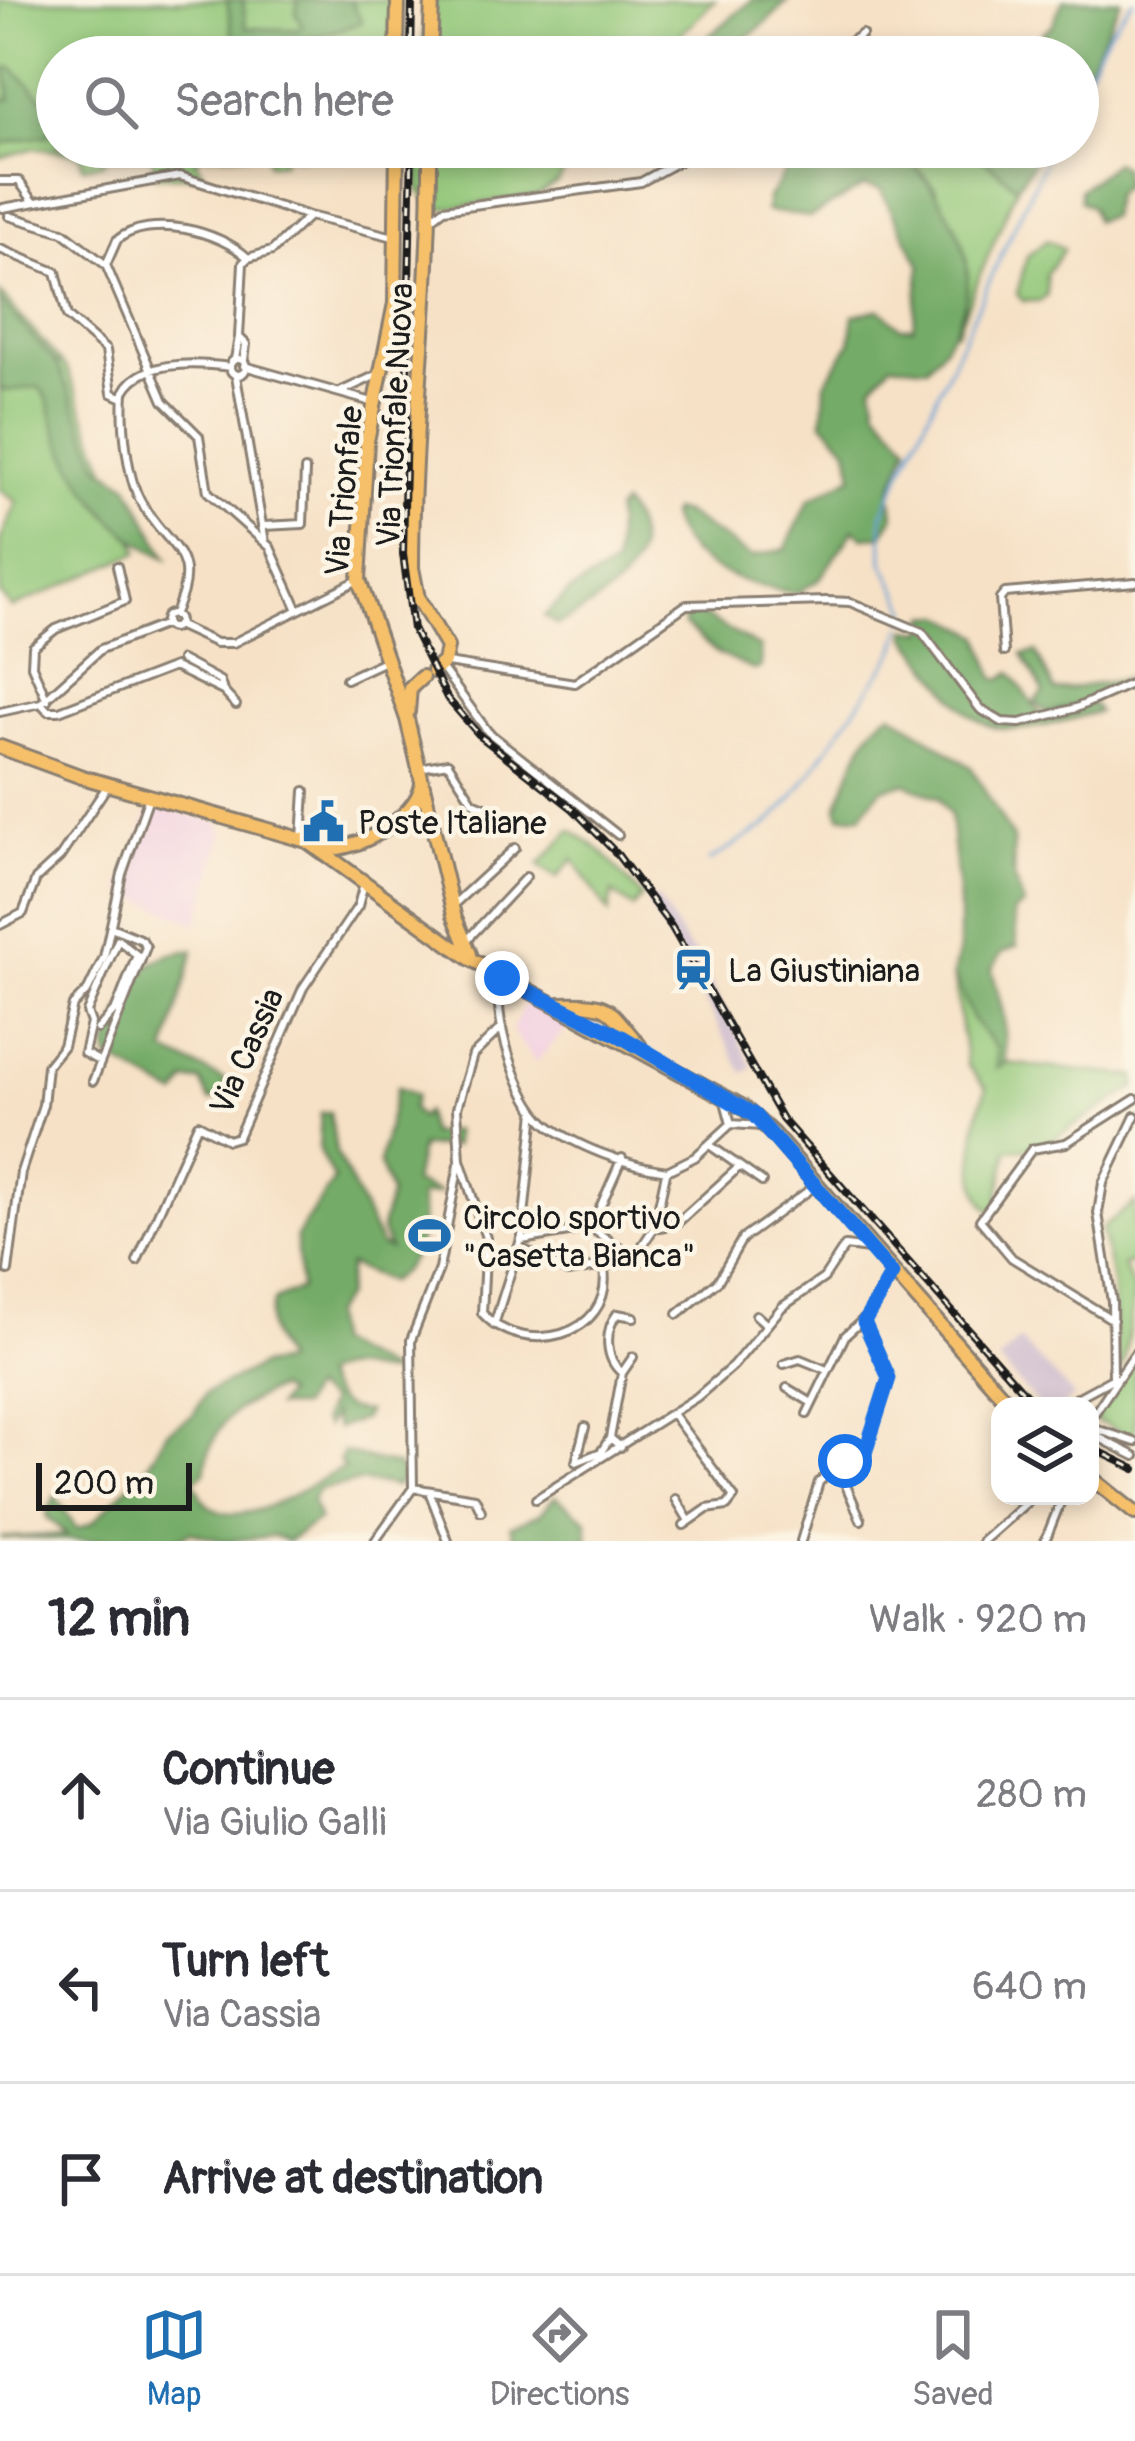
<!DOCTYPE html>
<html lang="en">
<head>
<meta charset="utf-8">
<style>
	:root { --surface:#fff; --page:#f2f2f3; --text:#2b2b33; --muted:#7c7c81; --line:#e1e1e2; --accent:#1f6fb2 }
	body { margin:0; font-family:Pangolin,sans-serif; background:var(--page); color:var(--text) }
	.controls { position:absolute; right:36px; bottom:36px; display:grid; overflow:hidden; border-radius:24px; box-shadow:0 6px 18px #0003 }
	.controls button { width:108px; height:108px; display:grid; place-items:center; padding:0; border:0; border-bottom:3px solid var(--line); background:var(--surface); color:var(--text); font:60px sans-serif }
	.scale { position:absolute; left:36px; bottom:30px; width:156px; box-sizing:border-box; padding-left:12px; border:6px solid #1c1c1c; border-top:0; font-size:33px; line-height:42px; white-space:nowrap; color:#1c1c1c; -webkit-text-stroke:9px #fcf5e5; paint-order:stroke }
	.stop { position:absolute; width:36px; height:36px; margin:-27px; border:9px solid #1a73e8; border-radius:50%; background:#fff }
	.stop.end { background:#1a73e8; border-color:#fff; box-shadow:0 3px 12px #0008 }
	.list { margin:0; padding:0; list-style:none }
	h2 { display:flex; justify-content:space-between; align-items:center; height:156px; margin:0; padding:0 48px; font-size:51px }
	h2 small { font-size:39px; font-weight:400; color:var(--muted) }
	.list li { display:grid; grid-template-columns:78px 1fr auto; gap:36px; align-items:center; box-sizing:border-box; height:192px; padding:0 48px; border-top:3px solid var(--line) }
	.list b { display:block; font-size:45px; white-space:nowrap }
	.list p { margin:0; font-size:39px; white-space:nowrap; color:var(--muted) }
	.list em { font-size:39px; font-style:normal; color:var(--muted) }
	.icon { flex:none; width:66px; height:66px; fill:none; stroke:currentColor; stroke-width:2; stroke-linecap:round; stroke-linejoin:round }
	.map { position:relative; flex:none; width:1135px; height:1541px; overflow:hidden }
	.search { position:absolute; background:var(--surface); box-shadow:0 6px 18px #0003; left:36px; right:36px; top:36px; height:132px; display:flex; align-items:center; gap:30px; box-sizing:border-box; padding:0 42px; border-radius:66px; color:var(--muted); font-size:45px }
	.sheet { height:732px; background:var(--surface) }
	nav { display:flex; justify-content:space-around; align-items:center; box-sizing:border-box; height:168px; border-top:3px solid var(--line); background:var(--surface); font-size:33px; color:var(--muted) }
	nav a { display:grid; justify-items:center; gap:6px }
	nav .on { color:var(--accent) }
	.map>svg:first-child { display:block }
</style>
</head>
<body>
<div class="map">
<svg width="1135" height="1541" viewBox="0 0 1135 1541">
	<rect width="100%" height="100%" fill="#fcf5e5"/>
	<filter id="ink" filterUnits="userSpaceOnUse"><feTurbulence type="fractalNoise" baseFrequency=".00833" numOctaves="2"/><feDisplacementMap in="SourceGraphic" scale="24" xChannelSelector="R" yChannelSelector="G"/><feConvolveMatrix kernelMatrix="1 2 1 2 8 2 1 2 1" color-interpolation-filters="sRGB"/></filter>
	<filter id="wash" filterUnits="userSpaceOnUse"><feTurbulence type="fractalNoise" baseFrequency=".004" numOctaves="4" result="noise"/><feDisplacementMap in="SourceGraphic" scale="48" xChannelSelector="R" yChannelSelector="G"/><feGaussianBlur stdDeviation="2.7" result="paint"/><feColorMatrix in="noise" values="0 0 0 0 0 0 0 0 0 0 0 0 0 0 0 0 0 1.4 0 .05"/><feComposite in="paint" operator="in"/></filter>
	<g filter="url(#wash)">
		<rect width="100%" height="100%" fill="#f6e1c6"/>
		<path fill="#f2cfe1" d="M151,805L218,822L224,833L198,924L121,891Z
			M527,998L573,1022L535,1063L512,1030Z"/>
		<path fill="#cfbdcf" d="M657,897L691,952L695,951L753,1068L743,1073L698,988L689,992L681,982L675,961L681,957L647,904Z
			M1019,1341H1020L1074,1396L1061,1406H1040L1031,1397L998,1361Z"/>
		<path fill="#90c677" stroke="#56714a" stroke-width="3" d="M0,0H392L391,57H57V147H391V161L283,156L282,163L268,164L266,154L202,155L196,161L205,176H155L153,157L105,158L104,163L83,167L80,154L34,148L0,158Z
			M425,0H715L658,57H423Z
			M420,147H579L558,182L538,195L434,210L419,189Z
			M898,147H969L1017,187L956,333L962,301L935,187Z
			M1047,240L1064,249L1046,274L1047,294L1041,301H1023L1017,294L1027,256Z
			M0,293L67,369L139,552L12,608L0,594V541L17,502L0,490Z
			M571,830L600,850L642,897L633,908L612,893L609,913L573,859L557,878L539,865Z
			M953,974L973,1020L997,1049L998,1068L1006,1063L1135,1076V1088L1042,1146L1008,1150L997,1207L991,1211C964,1189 975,1119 986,1088L967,1065Z
			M1135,1202V1262L1123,1265L1135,1292L1124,1362L1117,1372L1112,1280L1101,1229Z
			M1135,1358V1438L1094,1420Z"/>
		<path fill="#74ab68" stroke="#486442" stroke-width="3" d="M227,0H243L246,28L298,30L303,25L296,14L298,0H351L362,22L300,42L242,47L233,38Z
			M752,0H788C760,33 727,57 684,57Z
			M1063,0H1121L1078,88V57H1014L1052,25Z
			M6,68H13L55,111L57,126L50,135L0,144V100L11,99Z
			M802,147H898C963,218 1002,286 927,367L891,364L873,385L877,408L909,445L891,490L894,515L883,536L863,537L854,529L819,580L797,593C750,586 685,571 670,516L673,511L684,513L751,557L785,549L810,499L853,476L848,448L823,422L825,383L850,343L854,315L880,309L900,327H913L921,266L880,189L864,186L810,217L766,211L768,198Z
			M969,147H1043L1017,187Z
			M1115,162L1123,168L1124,185L1114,194L1110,216L1095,221L1091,207L1080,201V189Z
			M0,300L58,365L99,465L129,485L167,558C114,535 77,483 56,430C50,413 52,399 38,387L4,391L0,385Z
			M622,505C671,561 604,602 557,625L544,616L569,592L615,565L616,511Z
			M697,612L760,648L761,667L754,670L718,654L684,625V617Z
			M944,615L981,636L994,677L1000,680L1011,672L1042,717L1093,704L1098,712C974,747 981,732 907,636V629L925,631L928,616Z
			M1036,652L1055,691L1134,678L1083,704L1047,713L1035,702L1044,693L1023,654Z
			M892,713L971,767L1013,839L1014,879L1024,905L1013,912L1017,946L1002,953L992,969L1004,1017L1006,1063L997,1069V1049L973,1020L953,974L959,950V904L950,815L939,798L905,783L881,789L861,816H840L837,807C848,781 864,723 892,713Z
			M194,950L166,1052L225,1080L222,1097L210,1101L201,1081H187L177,1096L109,1058L107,1049C129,997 131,955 194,950Z
			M397,1087L416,1095L412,1109L420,1118L425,1112L430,1134L454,1131V1146L420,1147L413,1183L441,1193L419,1196C426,1230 419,1262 389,1282L349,1265L345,1297L331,1314L334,1343L393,1373C367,1376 348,1359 322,1376C333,1399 341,1411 367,1412L363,1419L336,1429L333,1414L326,1427L322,1421L329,1401L311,1389L300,1407H276L285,1394L277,1389C235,1405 211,1426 205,1472L193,1482C201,1489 200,1498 207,1504C241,1536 310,1482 344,1468L339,1461L343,1452L398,1466L404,1476L396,1486L360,1482L317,1490L312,1502L319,1520L288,1541L273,1536L225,1541L191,1532L173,1541L0,1538L67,1534L46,1516L55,1496L77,1529L92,1523L147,1467L167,1431L192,1416L206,1393L260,1366L284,1362C272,1338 262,1327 275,1300L300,1289L296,1237L334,1180L319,1151L321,1113L330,1112L336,1152L381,1246L389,1249L381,1228L390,1194L379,1163Z
			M555,1496L587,1520L588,1541H515L510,1526L540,1514Z"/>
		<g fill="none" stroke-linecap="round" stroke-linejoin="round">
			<path stroke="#67a1d6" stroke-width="3" d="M1078,92L1107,34L1133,0
				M904,621L908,610L883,562L882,515L1051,147
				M709,861L768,824L793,798L896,650L902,627"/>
		</g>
	</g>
	<g filter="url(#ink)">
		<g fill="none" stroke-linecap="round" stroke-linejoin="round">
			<defs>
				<path id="minor" d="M827,57L862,34
					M0,181H19L33,201
					M3,208L180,176L309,216
					M9,216L63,232L106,265L164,401L199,436L208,492L270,547L298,610
					M431,219L444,209L641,182L705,147
					M0,249L56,272L67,316L106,350L112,393L123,398
					M248,258L272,251L309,216L394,237
					M106,265L117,240C150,213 220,231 248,258
					M239,337L243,263L248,258
					M230 367a8 8 0 1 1 16 0a8 8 0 1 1-16 0Z
					M235,359L239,337L246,344L244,360
					M244,366L372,402
					M236,376L265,542
					M342,391L379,374
					M264,526L303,524L305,470
					M165 621a7 7 0 1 1 14 0a7 7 0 1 1-14 0Z
					M174,615C204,552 168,550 141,502C126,476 122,420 124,392C141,359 199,363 230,367
					M177,625L216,643H233L356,581
					M1004,652L1000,599L1005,593L1135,582
					M181,660L220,681L223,691
					M447,663L575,683L686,605L827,601L850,602L922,632L980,709L1002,722L1020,723L1076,708L1135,682
					M441,667L488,732L618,835
					M346,679L387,660
					M47,700L32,666L33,647L56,629L125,601L117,566
					M41,703L48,711H59L174,667L223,691L236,705
					M0,712L41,703L101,649L166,624
					M419,768L448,763L473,802L485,807
					M302,839L305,791
					M452,906L515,848
					M0,925L23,913L36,879L60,857L108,785
					M467,940L526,877
					M502,978C489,1012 518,1099 546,1123C575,1147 630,1166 667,1171L695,1157L731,1124
					M98,1029L116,1009L137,955L118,940
					M499,1030L473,1055L457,1108L460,1160L486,1238L482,1313C522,1358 614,1338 604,1269
					M97,1060L84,1053L91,1023L87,1012L118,940
					M93,1081L146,947L142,940L111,927
					M723,1094L731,1124
					M731,1124L762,1126
					M711,1146L762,1182
					M591,1228L622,1158
					M654,1228L676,1224L739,1167
					M522,1240L591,1228L633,1257
					M519,1247L567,1272L666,1256
					M636,1255L654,1228L666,1173
					M137,1261L198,1124L228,1140L238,1137L303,988L358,906L364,883
					M8,1271L21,1172L43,1105L47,1066L63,1046L73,1005L88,990L104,957L122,874L149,797
					M678,1314L718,1281L742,1239L815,1186
					M756,1315L767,1325
					M1113,1320L1012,1258L980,1220L1032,1149L1066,1143L1135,1099
					M494,1325L522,1236L535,1111
					M784,1364L800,1359L827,1370
					M622,1373L633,1357
					M1113,1379L1112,1302L1098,1213L1103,1183L1135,1116
					M787,1388L812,1403
					M1073,1406L1075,1399L1110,1380
					M807,1414L845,1336L865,1318
					M673,1415L734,1497L727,1506L707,1509L684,1525
					M1090,1420L1135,1353
					M1090,1422L1096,1429L1135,1442
					M585,1427L576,1462L601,1452L610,1438
					M1090,1433L1135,1456
					M621,1447L610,1438L622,1373C605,1359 604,1331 617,1314L634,1317
					M413,1488L475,1498L481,1511
					M430,1494L448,1541
					M536,1499L697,1397L733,1366L782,1307L824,1278L845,1246L869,1249
					M676,1499L689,1521
					M861,1520L845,1483L864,1465L862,1457
					M375,1541L413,1488L411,1340L439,1269L459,1164
					M801,1541L819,1482L839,1463L865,1454L889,1377L864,1321L892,1274
					M983,1541L1034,1496
					M1045,1541L1063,1496"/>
				<path id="primary" d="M397,57L398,0
					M430,57L432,0
					M397,147L395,303L367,441L359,580L407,719L454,915L470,954
					M430,147C431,288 412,427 412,568L418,598L447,647L444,662L433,671
					M408,712L410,688L422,677
					M0,747L82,777L307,841L469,958L743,1107L772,1133L1011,1406
					M321,848C354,854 417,818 422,784
					M559,1004C613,1003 605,1006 639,1045
					M1090,1477L1135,1513"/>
			</defs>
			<use href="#minor" stroke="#897e71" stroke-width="12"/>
			<use href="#primary" stroke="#897e71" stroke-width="18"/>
			<use href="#minor" stroke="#fff" stroke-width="6"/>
			<use href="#primary" stroke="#f6c06b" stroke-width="12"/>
			<defs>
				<path id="rail" d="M411,57L412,0
					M412,147L403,554L413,629L447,698L480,736L572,808L617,854L671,926L782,1119L1036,1406
					M1090,1447L1135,1469"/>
			</defs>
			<use href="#rail" stroke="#1c1c1c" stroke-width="8"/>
			<use href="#rail" stroke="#fcf5e5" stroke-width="3" stroke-dasharray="9" stroke-linecap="butt"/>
		</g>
	</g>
	<g fill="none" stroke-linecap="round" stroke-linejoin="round" filter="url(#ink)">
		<path stroke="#1a73e8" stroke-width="15" d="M502,978L622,1037L754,1115L892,1274L864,1322L889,1378L864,1456L845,1461"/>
	</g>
	<defs>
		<symbol id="civic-bare" viewBox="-9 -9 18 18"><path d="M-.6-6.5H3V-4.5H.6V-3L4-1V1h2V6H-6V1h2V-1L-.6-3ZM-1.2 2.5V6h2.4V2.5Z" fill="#1f6fb2" stroke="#fcf5e5" stroke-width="2.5" paint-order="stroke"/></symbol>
		<symbol id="station-bare" viewBox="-9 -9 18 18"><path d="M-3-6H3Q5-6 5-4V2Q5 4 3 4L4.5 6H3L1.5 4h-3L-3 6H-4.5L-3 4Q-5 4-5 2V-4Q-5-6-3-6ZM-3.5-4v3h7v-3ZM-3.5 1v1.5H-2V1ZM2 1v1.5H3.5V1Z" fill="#1f6fb2" stroke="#fcf5e5" stroke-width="2.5" paint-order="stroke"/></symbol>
		<symbol id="stadium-bare" viewBox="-9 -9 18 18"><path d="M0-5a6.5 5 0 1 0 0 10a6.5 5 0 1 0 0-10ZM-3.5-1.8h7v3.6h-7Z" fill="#1f6fb2" stroke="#fcf5e5" stroke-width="2.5" paint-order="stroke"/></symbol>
	</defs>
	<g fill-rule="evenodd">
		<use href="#civic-bare" x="294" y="792" width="59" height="59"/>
		<use href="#station-bare" x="664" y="940" width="59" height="59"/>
		<use href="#stadium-bare" x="400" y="1206" width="59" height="59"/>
	</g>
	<g text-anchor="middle" stroke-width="9" stroke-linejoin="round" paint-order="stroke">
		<g font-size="33" fill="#1c1c1c" stroke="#fcf5e5">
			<text transform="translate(394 415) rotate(-87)" y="12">Via Trionfale Nuova</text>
			<text transform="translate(343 491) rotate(-85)" y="12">Via Trionfale</text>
			<text transform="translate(246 1051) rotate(-66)" y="12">Via Cassia</text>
		</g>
		<g font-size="33" fill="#1c1c1c" stroke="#fcf5e5" text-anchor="start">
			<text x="358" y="834">Poste Italiane</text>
			<text x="728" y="982">La Giustiniana</text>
			<text x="463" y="1229">Circolo sportivo<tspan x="463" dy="38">"Casetta Bianca"</tspan></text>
		</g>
	</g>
</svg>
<div class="controls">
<button><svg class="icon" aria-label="layers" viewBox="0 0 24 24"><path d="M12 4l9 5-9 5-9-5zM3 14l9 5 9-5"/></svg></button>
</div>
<div class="scale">200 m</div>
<div class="stop" style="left:845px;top:1461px"></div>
<div class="stop end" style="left:502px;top:978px"></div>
<div class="search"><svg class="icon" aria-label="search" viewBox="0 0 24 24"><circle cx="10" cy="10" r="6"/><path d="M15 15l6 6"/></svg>Search here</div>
</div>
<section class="sheet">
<h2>12 min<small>Walk · 920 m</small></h2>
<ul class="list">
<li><svg class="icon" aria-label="ahead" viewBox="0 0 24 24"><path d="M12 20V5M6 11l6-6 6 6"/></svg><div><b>Continue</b><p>Via Giulio Galli</p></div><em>280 m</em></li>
<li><svg class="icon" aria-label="left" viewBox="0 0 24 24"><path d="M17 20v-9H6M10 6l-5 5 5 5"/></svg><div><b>Turn left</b><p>Via Cassia</p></div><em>640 m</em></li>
<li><svg class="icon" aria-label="arrive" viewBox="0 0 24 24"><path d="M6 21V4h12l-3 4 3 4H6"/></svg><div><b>Arrive at destination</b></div></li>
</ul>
</section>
<nav>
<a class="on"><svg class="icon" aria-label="map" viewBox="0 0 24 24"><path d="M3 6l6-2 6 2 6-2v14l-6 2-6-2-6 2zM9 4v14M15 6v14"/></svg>Map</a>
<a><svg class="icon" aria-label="directions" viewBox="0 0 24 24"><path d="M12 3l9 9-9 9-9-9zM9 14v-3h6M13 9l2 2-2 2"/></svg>Directions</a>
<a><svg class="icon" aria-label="saved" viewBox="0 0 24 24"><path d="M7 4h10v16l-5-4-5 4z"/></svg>Saved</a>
</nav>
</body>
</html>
